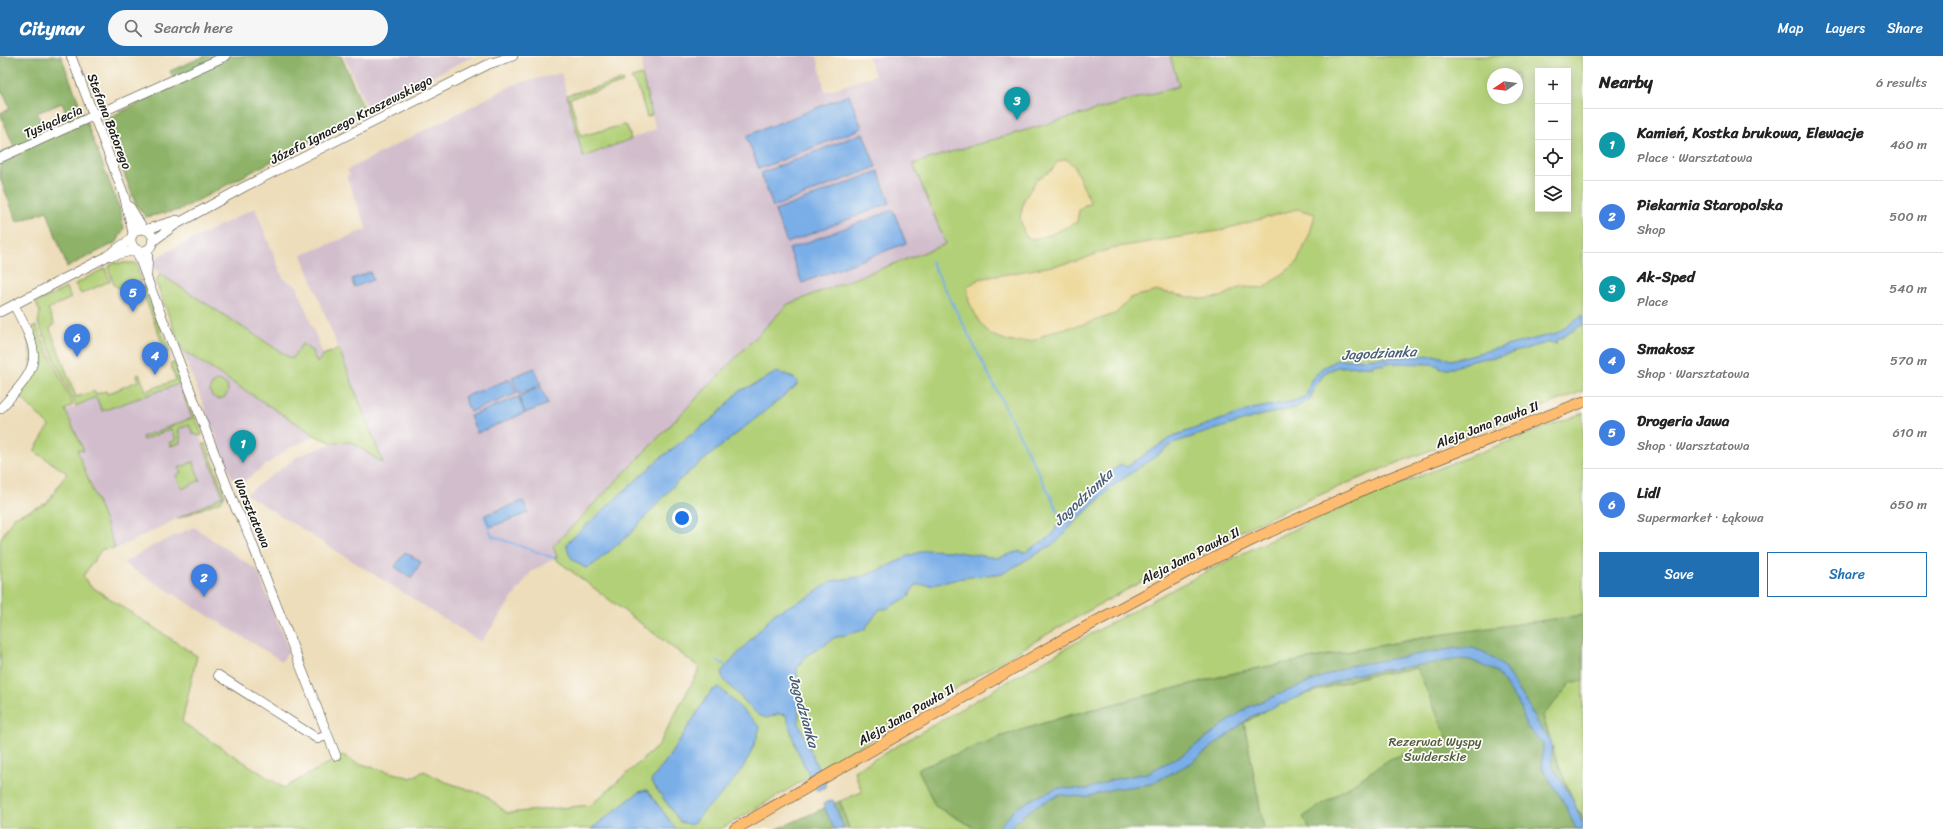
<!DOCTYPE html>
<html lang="en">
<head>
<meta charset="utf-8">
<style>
	:root { --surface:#fff; --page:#f6f6f6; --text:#222; --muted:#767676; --line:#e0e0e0; --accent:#1f6fb2 }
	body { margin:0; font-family:Sriracha,sans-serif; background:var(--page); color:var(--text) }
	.controls { position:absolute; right:12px; top:12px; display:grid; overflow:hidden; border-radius:0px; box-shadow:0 2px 10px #0003 }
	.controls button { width:36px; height:36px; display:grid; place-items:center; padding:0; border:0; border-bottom:1px solid var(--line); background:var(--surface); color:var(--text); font:20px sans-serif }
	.compass { position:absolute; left:1487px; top:12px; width:36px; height:36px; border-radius:50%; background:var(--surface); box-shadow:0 2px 10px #0003; rotate:257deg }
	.you { position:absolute; left:682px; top:462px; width:14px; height:14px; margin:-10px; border:3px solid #fff; border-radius:50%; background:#1a73e8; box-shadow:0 0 0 6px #1a73e833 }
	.badge { display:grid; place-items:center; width:26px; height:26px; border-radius:50%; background:var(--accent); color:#fff; font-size:13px; font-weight:700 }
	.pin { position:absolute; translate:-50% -33px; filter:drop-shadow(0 1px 2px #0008) }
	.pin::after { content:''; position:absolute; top:21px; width:14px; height:12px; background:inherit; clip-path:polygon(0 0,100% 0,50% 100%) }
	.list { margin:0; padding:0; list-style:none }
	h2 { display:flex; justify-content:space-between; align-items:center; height:52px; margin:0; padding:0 16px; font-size:17px }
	h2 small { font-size:13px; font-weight:400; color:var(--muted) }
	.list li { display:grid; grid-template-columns:26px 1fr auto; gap:12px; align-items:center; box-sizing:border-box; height:72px; padding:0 16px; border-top:1px solid var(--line) }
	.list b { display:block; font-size:15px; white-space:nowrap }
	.list p { margin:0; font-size:13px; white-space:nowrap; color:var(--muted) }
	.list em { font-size:13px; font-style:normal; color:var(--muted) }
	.actions { display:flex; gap:8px; padding:12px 16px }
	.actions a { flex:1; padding:9px 0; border:1px solid var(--accent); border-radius:0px; text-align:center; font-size:14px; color:var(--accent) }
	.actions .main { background:var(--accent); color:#fff }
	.icon { flex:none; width:22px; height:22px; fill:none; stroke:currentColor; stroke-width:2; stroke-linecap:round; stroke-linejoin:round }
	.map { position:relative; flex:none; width:1583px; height:773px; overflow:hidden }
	header { display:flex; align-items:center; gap:24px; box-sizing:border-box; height:56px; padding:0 20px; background:var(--accent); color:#fff }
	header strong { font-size:19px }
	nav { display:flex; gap:22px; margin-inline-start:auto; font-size:14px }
	.search { width:280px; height:36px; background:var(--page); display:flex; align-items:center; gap:10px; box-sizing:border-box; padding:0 14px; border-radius:22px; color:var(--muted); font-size:15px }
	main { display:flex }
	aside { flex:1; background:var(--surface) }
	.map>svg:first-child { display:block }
</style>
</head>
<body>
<header>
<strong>Citynav</strong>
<div class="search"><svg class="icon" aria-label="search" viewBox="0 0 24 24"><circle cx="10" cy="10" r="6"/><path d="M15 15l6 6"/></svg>Search here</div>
<nav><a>Map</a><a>Layers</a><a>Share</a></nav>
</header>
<main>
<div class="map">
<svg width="1583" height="773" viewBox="0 0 1583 773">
	<rect width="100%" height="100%" fill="#fdfcf7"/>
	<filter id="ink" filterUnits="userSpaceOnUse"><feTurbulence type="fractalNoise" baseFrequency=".025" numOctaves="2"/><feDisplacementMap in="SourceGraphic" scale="8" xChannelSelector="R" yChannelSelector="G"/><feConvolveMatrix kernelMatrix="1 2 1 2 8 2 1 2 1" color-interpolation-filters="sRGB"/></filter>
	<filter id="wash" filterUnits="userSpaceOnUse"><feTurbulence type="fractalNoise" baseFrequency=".012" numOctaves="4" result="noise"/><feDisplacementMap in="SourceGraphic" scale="16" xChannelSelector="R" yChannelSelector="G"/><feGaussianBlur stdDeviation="0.9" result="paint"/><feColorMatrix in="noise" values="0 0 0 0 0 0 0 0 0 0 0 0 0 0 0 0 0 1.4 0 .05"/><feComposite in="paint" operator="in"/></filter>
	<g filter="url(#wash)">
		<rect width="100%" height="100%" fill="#edddba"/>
		<path fill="#d1bdcc" d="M344,0H474L367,52Z
			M643,0H817L825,36L875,19L868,0H1170L1180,30L964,92L913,108L946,188L788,248L554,490L557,501L531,516L481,586L246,438L297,401L333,387L351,386L382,406L302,199L367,173L346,119L347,120L350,119L347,114L515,28L561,17L584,101L656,73L642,19Z
			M255,152L283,222L297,230L323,299L317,308L303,288L293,303L160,218L154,211L155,202Z
			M182,294L316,380L289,392L240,428L233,424Z
			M179,328L223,440L116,493L95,494L34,453L92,431L78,394L85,396L66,355L97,341L103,355Z
			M194,471L257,514L289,595L282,605L123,507L154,489Z"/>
		<path fill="#b2d078" stroke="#67764a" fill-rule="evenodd" d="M1170,0H1583V335C1472,379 1357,419 1249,471C1166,511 1084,556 1005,603C910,658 817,718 721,773H0V484L14,461L47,447L67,417L34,395L49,370L16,336L32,314L27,273L36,270L73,349L65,354L84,395L77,394L115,492L102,493L83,520L89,529L197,600L182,666L284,732L343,699L354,706L411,722L424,715L443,725L485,739L507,757L591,749L658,690L700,612L554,502L557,501L553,490L788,248L946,188L913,108L964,92L1179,30ZM1538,15H1568V153H1538ZM1493,18H1517V42H1493Z
			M642,19L652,59L647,61L639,34L631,22Z
			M623,24L622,27L570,42L581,80L623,69L627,70L631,83L583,101L567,39Z
			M113,207H136L141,227L122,234L114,229L108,211Z
			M105,212L110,225L81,238L75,228Z
			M160,218L292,303L302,288L312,295L317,307L323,299L339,293L383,407L351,386L333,387L316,380L182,294L156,226Z
			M144,230L170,296L166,297L141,231Z
			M66,232L71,242L48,253L54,268L50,273L76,341L95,335L96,338L106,335L107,338L138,325L137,319L139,318L146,335L176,324L170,308L174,307L181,324L179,328L102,355L96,341L76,350L38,267L40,256L36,247Z
			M210 334a9 9 0 1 1 18 0a9 9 0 1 1-18 0Z
			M184,335L202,378L201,380L193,378L189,369L178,373L180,380V387L170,390L169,387L176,384L171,373L143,384L142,381L192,362L182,336Z
			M1583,357V761L1576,752L1556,703L1543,660L1437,579L1238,616L1067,660L999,681L935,750L977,773H849L840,745L862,736L854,715C988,638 1120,557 1258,490C1364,439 1474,399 1583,357Z
			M203,388H206L225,439L221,445L177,463L223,440Z
			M193,406L200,424L184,432L181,431L176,419L181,416L179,412Z
			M1417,612L1563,773H1264L1244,667L1287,642L1359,620Z"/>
		<path fill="#8db268" stroke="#546742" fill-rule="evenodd" d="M0,0H61L120,154L124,172L117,186L67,211L47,155L17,166L0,122V97L14,91L0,57L10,53L3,36L0,37ZM62,47L70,67L45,77L37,57Z
			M205,0H341L364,53L355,61L180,154L146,161L136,149L104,64L176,29L170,15Z
			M1583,559V625L1572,626L1543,660L1553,695L1576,752L1583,761V773H1310L1303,761L1390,703L1447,682L1417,612L1362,621L1281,646L1244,667L1264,773H977L935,750L918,713L999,681L1067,660L1238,616L1438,579Z
			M840,745L849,773H777Z"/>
		<path fill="#eeda9e" stroke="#857b5d" d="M1066,103L1074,110L1091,148L1085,149L1079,154L1077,166L1050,179L1033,183L1025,180L1020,162L1024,144L1037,123L1052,114L1057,106Z
			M1297,153L1315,158L1310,177L1297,207L1264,232L1241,231L1221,241L1200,243L1158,235L1132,241L1115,258L1085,268L1053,275L1032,285L1012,286L991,279L980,267L969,246L967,231L979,223L1075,206L1112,192L1218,175Z"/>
		<path fill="#7aaee7" stroke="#4b6582" d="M849,39L862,72L759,113L746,80Z
			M863,77L876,111L773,151L761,117Z
			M878,115L890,147L787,187L775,155Z
			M893,154L906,187L802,227L789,193Z
			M370,216L373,224L354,231L352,223Z
			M1583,259V268L1563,281L1556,284L1555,285H1557L1556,288L1550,286L1497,301L1472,304L1453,312L1440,313L1439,310L1431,308L1386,307L1384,309L1373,308V311L1368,310L1338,311L1326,316L1316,329L1310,343L1295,352L1255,361L1176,386L1113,430L1074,467L1057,486L1004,517L963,522L933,529H916L910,537V540L886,553H880L864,574L834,582L825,589L806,600L797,612L799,667L826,731L817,735L796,692L786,659L778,658L767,662L758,659L724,624L721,618L723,614L775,557L810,540L831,525L864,520L886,511L905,501L926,494L951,495L997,502L1020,495L1024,497L1052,479L1062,461L1068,462L1102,428L1097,425L1122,408L1126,411L1173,380L1252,353L1294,345L1306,340L1311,324L1322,312L1337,304L1434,299L1451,304L1557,277Z
			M535,312L541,329L518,338L512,321Z
			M776,316L788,319L798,325L796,330L678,425L630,478L593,509L586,512C575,507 566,500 567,487L659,403L717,359L739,335L760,326Z
			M510,323L516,338L470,356L464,341Z
			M541,331L548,348L525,357L519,340Z
			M518,341L525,357L477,377L470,360Z
			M523,445L528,457L490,471L485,459Z
			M405,496L421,506L411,522L395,511Z
			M1456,592H1473L1484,596L1503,610L1528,648L1536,666L1551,685L1552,709L1572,742L1583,768V773H1576L1563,745L1542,712L1543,688L1526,670L1521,652L1497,616L1471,604L1460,603L1352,619L1252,660L1191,707L1151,728L1114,733L1086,741L1060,739L1036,750L1021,761L1009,773H997L1015,753L1032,743L1058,732L1088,733L1111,724L1147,717L1184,698L1248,651L1349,610Z
			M719,631L760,671C752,701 741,717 720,740C710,750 700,758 692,769L680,766L651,725L668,702L711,635Z
			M647,734L676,773H591L639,736Z
			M833,744L843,770V773H834L823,748Z"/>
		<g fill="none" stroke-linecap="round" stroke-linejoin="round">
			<path stroke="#7aaee7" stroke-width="2" d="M931,205L1062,463
				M484,460L492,480L554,502
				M717,604L728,611"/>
		</g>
	</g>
	<g filter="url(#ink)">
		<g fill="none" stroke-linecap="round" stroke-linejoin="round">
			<defs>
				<path id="minor" d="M71,0L124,139L133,177
					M0,102L226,0
					M130,151L144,174
					M131 184a11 11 0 1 1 22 0a11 11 0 1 1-22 0Z
					M144,174L177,164
					M152,186L175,169L244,131L489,8L513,0
					M136,194L236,453L244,467L336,700
					M111,200L136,194
					M147,219L148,193
					M0,256L104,202L131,183
					M0,353C41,308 43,303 14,249
					M218,619L318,683L327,679"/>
				<path id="major" d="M735,773L1064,583L1196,511L1260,480L1382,425L1583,346"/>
			</defs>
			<use href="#minor" stroke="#3b3934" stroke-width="10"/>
			<use href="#major" stroke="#3b3934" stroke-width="12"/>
			<use href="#minor" stroke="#fff" stroke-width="9"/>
			<use href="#major" stroke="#fdbc70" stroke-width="11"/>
		</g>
	</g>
	<g text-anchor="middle" stroke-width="3.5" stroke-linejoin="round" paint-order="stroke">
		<g font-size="13" fill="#1c1c1c" stroke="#fdfcf7">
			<text transform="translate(351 63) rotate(-27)" y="5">Józefa Ignacego Kraszewskiego</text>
			<text transform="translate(53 65) rotate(-24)" y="5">Tysiąclecia</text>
			<text transform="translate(110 65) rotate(69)" y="5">Stefana Batorego</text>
			<text transform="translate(1487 368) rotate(-21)" y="5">Aleja Jana Pawła II</text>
			<text transform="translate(253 457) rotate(67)" y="5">Warsztatowa</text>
			<text transform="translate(1190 499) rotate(-27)" y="5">Aleja Jana Pawła II</text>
			<text transform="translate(906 658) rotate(-30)" y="5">Aleja Jana Pawła II</text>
		</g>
		<g font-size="13" fill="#505b3c" stroke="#fdfcf7">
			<text x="1435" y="690">Rezerwat Wyspy<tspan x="1435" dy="15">Świderskie</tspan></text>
		</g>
		<g font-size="14" font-style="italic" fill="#465e77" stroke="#fdfcf7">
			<text transform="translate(1379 297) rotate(-3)" y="5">Jagodzianka</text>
			<text transform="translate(1083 441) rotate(-43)" y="5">Jagodzianka</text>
			<text transform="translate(804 655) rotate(74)" y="5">Jagodzianka</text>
		</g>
	</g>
</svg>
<div class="controls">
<button>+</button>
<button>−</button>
<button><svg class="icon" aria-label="locate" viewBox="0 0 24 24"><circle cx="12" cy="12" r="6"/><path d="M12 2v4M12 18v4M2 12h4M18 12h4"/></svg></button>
<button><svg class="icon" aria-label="layers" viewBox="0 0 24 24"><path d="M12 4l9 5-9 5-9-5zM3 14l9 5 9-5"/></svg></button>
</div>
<svg class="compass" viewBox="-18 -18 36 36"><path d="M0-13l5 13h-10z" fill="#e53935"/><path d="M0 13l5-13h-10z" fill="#767676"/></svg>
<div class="you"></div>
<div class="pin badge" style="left:243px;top:407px;background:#0f9aa8">1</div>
<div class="pin badge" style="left:204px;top:541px;background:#3f7fe0">2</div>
<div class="pin badge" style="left:1017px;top:64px;background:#0f9aa8">3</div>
<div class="pin badge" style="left:155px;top:319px;background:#3f7fe0">4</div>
<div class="pin badge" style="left:133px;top:256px;background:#3f7fe0">5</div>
<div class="pin badge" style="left:77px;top:301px;background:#3f7fe0">6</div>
</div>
<aside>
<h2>Nearby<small>6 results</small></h2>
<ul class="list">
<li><span class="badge" style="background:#0f9aa8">1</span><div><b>Kamień, Kostka brukowa, Elewacje</b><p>Place · Warsztatowa</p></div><em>460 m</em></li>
<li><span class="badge" style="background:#3f7fe0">2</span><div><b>Piekarnia Staropolska</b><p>Shop</p></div><em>500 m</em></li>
<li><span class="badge" style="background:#0f9aa8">3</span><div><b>Ak-Sped</b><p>Place</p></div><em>540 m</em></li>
<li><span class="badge" style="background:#3f7fe0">4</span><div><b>Smakosz</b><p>Shop · Warsztatowa</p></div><em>570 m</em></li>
<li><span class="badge" style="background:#3f7fe0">5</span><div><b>Drogeria Jawa</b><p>Shop · Warsztatowa</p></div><em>610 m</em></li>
<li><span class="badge" style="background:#3f7fe0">6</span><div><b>Lidl</b><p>Supermarket · Łąkowa</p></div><em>650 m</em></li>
</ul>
<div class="actions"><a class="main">Save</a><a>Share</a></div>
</aside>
</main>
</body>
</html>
